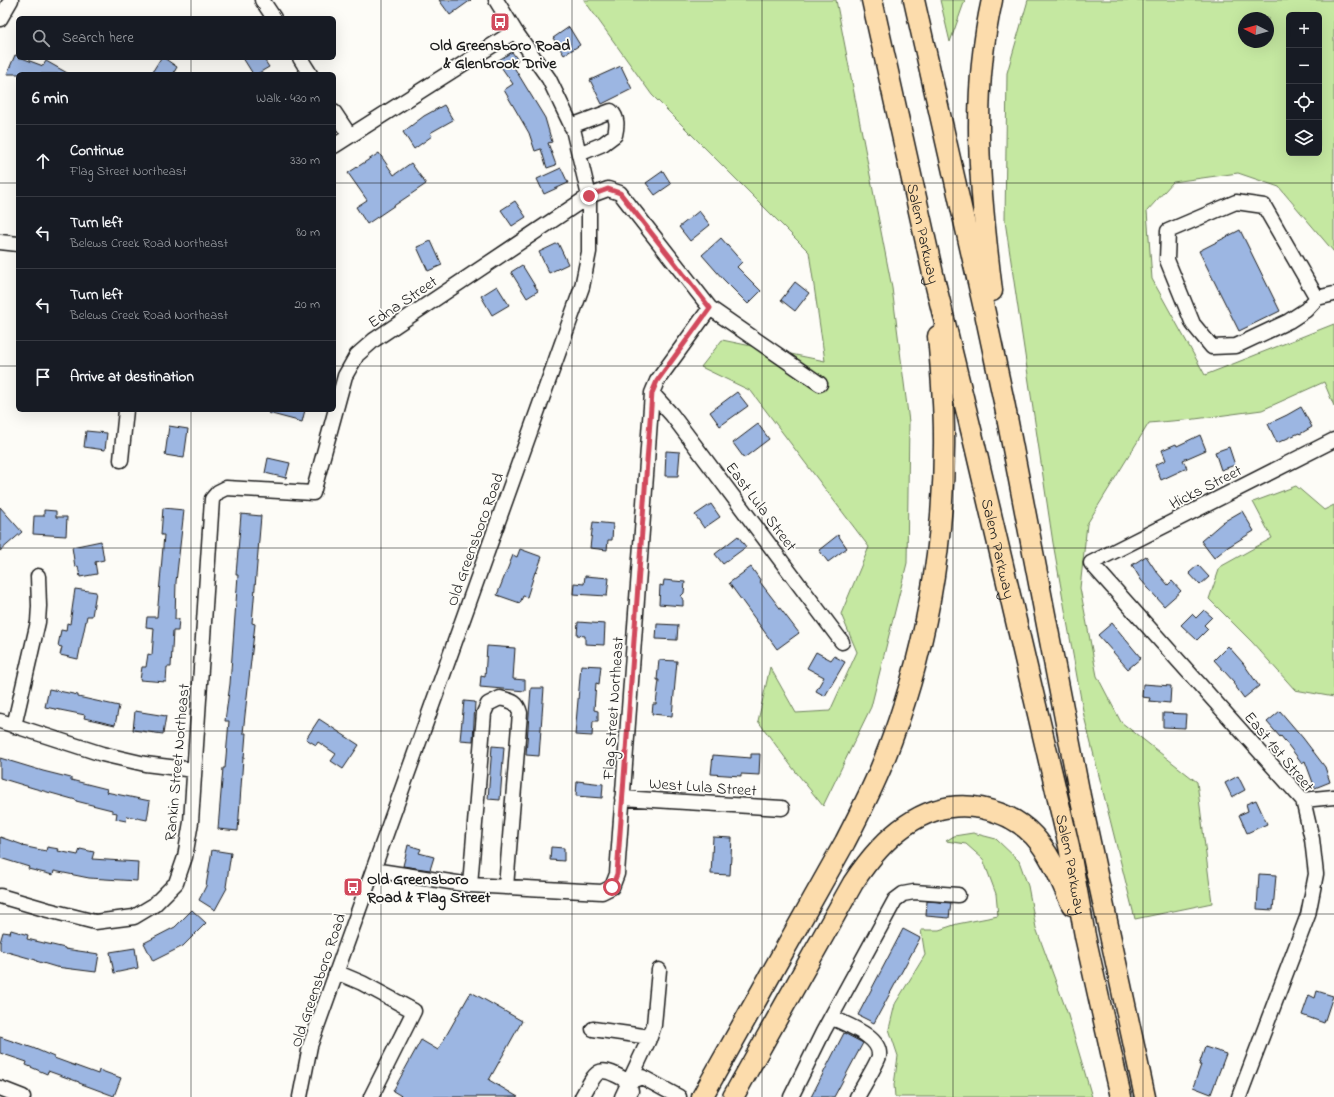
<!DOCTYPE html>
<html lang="en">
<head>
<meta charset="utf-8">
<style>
	:root { --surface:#171b24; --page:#242831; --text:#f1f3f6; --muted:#9ea1a6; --line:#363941 }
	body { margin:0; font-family:"Indie Flower",sans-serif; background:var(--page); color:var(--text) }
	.controls { position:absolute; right:12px; top:12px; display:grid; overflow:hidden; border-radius:6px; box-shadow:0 4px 16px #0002 }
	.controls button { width:36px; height:36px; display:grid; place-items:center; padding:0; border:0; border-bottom:1px solid var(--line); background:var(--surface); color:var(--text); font:20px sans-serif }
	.compass { position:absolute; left:1238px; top:12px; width:36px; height:36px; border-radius:50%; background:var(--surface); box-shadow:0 4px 16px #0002; rotate:276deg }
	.stop { position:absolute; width:12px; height:12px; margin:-9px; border:3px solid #d1495b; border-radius:50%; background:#fff }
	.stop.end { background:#d1495b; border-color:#fff; box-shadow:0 1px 4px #0008 }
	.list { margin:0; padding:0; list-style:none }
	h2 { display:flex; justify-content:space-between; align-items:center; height:52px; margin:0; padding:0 16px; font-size:17px }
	h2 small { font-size:13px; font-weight:400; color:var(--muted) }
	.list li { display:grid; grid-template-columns:26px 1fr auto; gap:12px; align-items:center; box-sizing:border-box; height:72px; padding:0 16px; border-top:1px solid var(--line) }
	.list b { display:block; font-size:15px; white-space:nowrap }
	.list p { margin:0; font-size:13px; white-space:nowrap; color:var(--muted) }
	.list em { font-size:13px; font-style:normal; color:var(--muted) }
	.icon { flex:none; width:22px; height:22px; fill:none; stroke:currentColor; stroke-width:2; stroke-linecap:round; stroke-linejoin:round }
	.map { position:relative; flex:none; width:1334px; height:1097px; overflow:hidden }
	.search { position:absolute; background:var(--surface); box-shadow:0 4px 16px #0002; left:16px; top:16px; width:320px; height:44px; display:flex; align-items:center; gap:10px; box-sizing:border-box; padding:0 14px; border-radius:6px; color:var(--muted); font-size:15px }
	.panel { position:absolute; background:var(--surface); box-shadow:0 4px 16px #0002; left:16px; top:72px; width:320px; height:340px; border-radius:6px }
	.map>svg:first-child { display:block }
</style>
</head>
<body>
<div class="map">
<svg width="1334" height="1097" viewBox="0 0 1334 1097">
	<rect width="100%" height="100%" fill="#fdfcf7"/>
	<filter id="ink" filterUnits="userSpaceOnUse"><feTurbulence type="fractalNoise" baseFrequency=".025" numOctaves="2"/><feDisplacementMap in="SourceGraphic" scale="8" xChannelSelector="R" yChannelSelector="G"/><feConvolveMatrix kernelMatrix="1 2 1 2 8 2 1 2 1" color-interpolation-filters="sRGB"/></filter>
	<g filter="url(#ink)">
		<path fill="#c5e8a1" stroke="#70825e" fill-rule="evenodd" d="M584,0H836L892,288L909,422L907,563L871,707L823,806L792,767L758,721L770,667L796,713L830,711L857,652L841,614L869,547L751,391L701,367L722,340L825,361L809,252L652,95Z
			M940,0H965L950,42Z
			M1028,0H1334V252L1279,187L1238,173L1173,182L1147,211L1152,279L1205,375L1334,324V406L1324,382L1262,410L1195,419L1149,423L1087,524L1080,588L1097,676L1121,722L1197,782L1212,903L1135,919L1084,716L1053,543L1005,221L1007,73ZM1289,15H1319V153H1289ZM1244,18H1268V42H1244Z
			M1296,486L1324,510L1334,505V697L1295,690L1252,642L1209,599L1220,567L1272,538L1253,502Z
			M973,833L996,839L1019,861L1028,886L1036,928L1067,1012L1092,1097H895L894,1085L898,1056L889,1029L895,1004L925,955L921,930H939L957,924L998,916L996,894L983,859L966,844L946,841L954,836Z"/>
		<path fill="#9cb6e2" stroke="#1c1c1c" d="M439,0H471L450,15Z
			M569,27L580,45L564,55L553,38Z
			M512,52L518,60L512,64L545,118L552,142L548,143L556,165L547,168L541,149L535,151L529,133L504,90L513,84L497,61Z
			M15,55L18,56V58H22L43,66L46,61L69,74H7Z
			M161,58H164L177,67L173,74H151Z
			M243,58H263L269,67L257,74H253Z
			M621,66L632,89L602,104L590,80Z
			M444,105L453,120L430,133L432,136L414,149L403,132L424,116Z
			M379,153L394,175L411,163L426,184L367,224L356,207L367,200L348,173Z
			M561,168L568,183L544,194L537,179Z
			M663,171L671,184L655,195L646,183Z
			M515,201L526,217L512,226L501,210Z
			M699,211L710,225L690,241L679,227Z
			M1240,230L1280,311L1239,331L1199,251Z
			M721,238L742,262L737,267L761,291L748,304L723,279L702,255Z
			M431,241L442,265L428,271L417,247Z
			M558,243L568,264L549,273L539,252Z
			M522,265L538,291L527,298L511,272Z
			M795,282L809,293L795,311L781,300Z
			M497,286L509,305L492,315L481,296Z
			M737,392L748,406L720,426L710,412Z
			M1301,407L1312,427L1300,434L1299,433L1277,443L1268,424L1287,415Z
			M269,410H305L302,422L268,413Z
			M758,424L769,439L744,458L733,443Z
			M169,426L188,429L184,458L165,455Z
			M86,431L107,433L105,450L84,447Z
			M1200,435L1206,450L1183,460L1187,468L1161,480L1155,465L1166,460L1162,450L1176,444L1177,446Z
			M1229,447L1235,465L1221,470L1215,452Z
			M666,451L680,452L678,476H665Z
			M268,458L290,463L286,478L265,473Z
			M711,504L720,517L704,528L695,515Z
			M0,507L22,532L0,551Z
			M163,508L184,510L176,582L175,619H179L178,631H173L171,667H167L166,682L140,680L142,667H146L148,654L152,655L154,628L146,627L147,617H157L164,535H161Z
			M44,510L56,511V517H67L66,536L33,534L34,516H44Z
			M1242,511L1254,531L1228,547L1214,558L1201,541L1223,522Z
			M241,514L261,516L252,623L255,624L243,733H246L244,758H243L238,831L218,829L223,768H225L229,721H225L230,684L238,575H236Z
			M593,522L613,524L612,540H608L607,550L590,548Z
			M838,535L847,548L828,562L819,550Z
			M738,536L746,547L723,564L715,554Z
			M101,541L104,560L95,562L97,574L80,577L78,566L75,567L72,547Z
			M520,549L542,557L536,573L535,572L527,597L523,596L520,603L497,595L513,555L517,557Z
			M1146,556L1156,571L1168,585L1172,581L1181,591L1164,606L1141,580L1132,565Z
			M1198,565L1209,577L1200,585L1189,573Z
			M751,567L761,581L760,582L799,633L777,649L729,583Z
			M585,576L609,578L607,596L573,594L574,583L584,584Z
			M664,580L685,582L684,593L681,596L683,600V606L659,604L660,585L663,586Z
			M75,589L96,592L92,616H87L78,659L60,655L62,647L58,646L61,630L66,631L67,623L70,624Z
			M1204,610L1212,617L1204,625L1208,629L1197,640L1181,625L1192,614L1196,618Z
			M578,622L605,624L604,645L585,644V636L577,635Z
			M1112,623L1141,658L1128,669L1098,635Z
			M657,624L678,625L677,640L656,639Z
			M487,646L515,648L513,679L525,680V691L480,687L481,676L485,677Z
			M1228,646L1243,663L1259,686L1244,698L1233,683L1234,682L1214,660Z
			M816,652L831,660L834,656L845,662L825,696L816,691L824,677L807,668Z
			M659,660L677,661L672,716L652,714L653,704H656L659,680H657Z
			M581,665L601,666L599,684L596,683L594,710L598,711V721H593L592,736L575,735Z
			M1143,684L1171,686L1170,703L1149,701L1150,698L1142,697Z
			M531,688H544L539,756L526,755Z
			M49,689L78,695V697L119,706L115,725L84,718L85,715L45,707Z
			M464,701L475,702L473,741L460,740Z
			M135,711L166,716L163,734L133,730Z
			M1280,711L1303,738L1325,767L1330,782L1315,788L1305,761L1302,763L1281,736L1280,737L1267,722Z
			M1163,713L1186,714L1185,728L1163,727Z
			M319,719L359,745L343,769L331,761L336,754L318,742L316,745L306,739Z
			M492,746L504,747L500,800L488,799Z
			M751,754H760L759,775L741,774V776L711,774L713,755L751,758Z
			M0,758L43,771L71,778V780L107,789L106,792L150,801L147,820L127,816L126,821L116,819L117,813L112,812V810L76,801V800L33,788L0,778Z
			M1238,776L1245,790L1232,797L1225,783Z
			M577,781L603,784L602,798L576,796Z
			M1256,800L1267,824L1247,833L1239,815L1248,811L1246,804Z
			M0,837L23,845L22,846L46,851L47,847L59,849L58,851L78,855L80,849L94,852L92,859L138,862L137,881L89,878L54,871L53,875L28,869L29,867L0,858Z
			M713,837L732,838L730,875L711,874Z
			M408,845L421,849L419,853L434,857L430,870L403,866Z
			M551,847L564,848V861L550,860Z
			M212,850L231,853L226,887L227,888L215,910L199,900L206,886Z
			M1259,874L1276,875L1273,910L1257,909Z
			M927,901L951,903L949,918L926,916Z
			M192,910L206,923L183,946L153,961L144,943L175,927Z
			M903,929L920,938L874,1023L858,1015Z
			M11,930L28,935L27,939L65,948V949L99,954L96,972L56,967L36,961V960L0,950V942L3,932L10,933Z
			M135,948L138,968L114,973L110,952Z
			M1317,991L1333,996L1324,1023L1302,1015L1309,995L1315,998Z
			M471,992L522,1021L489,1080L518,1097H403L393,1091L421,1040L438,1050Z
			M844,1033L863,1043L834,1097H811Z
			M0,1037L33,1048L54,1057V1058L98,1074L99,1070L121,1078L114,1096L79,1083V1082L48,1071L47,1074L26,1065L27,1062L0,1053Z
			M1205,1047L1226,1054L1211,1094L1193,1087L1201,1065H1199Z"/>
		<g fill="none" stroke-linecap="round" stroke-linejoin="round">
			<defs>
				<path id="minor" d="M262,0L274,18
					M0,19L11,0
					M300,58L310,74
					M334,112L350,136
					M571,126L611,111C618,118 617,126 615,135L603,144L579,154
					M334,146L515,31
					M0,242L18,244
					M1317,298L1264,206L1236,202L1168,231L1167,260L1193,324L1212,347L1236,346L1289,321L1306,310L1317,298L1334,294
					M652,393L672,415L842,642
					M121,460L126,410
					M0,721L102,754L145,764L194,770
					M14,726L38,622L39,606L38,576
					M622,798L782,808
					M1303,800L1334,797
					M373,870L470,885L602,892L612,887L617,874L652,393L657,381L710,308
					M470,885L484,713L488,704L500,698C511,701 517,701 520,713L506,887
					M0,896L48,910L95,922L134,917L154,905L176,883L185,857L191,822L212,499L218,492L226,488L313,493L345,376L357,355L374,340L589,196L608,189L620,193L710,308L820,384
					M336,972L362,983L414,1011L371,1097
					M831,1017C846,1025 881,1036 879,1056C878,1062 861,1090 857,1097
					M593,1029L650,1037
					M629,1082L642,1077L679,1097
					M0,1088L23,1097
					M300,1097L310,1046L582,287L589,252V196L573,129L549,79L515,31L496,0
					M582,1097C598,1068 598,1064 629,1082L631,1091
					M622,1097L650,1037L654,1025L659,970
					M791,1097L823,1032L895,900L903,894L914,892L958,895
					M1239,1097L1308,915L1316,874L1312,839L1303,800L1091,563L1334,440"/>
				<g id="highway">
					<path id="s1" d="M872,0L933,274L974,442L1057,795L1069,846L1085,936L1121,1097"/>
					<path d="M914,0L985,313L1004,402L1080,796L1145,1097"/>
					<path d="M992,291C980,192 970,99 992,0"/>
					<path d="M702,1097L845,842C859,815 873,788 884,760C925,658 945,546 944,435C944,402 941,369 938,336"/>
					<path d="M733,1097L853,883C882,839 923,797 981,808C1001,812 1020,821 1034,836C1052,856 1061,882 1072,905"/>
				</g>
			</defs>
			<use href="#minor" stroke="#1c1c1c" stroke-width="17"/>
			<use href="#highway" stroke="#1c1c1c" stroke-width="23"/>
			<use href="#minor" stroke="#fdfcf7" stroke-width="14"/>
			<use href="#highway" stroke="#fcdcac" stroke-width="20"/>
		</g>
	</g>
	<g fill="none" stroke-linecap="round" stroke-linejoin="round" filter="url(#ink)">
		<path stroke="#d1495b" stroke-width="5" d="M589,196L608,189L620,193L710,308L657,381L652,393L617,874L612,887"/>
	</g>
	<path fill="none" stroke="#1c1c1c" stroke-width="1" stroke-opacity="0.55" d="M191,0V18M381,0V1097M572,0V1097M762,0V1097M953,0V1097M1143,0V1097M191,58V74M0,183H18M334,183H1334M0,366H18M334,366H1334M191,410V1097M0,548H1334M0,731H1334M0,914H1334"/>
	<defs>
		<symbol id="bus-square" viewBox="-11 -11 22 22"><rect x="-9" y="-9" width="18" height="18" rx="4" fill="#d1495b" stroke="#fdfcf7"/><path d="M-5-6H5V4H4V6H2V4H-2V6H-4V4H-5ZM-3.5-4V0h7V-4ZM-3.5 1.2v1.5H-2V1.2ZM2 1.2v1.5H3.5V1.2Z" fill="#fff"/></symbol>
	</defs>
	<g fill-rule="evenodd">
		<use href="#bus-square" x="489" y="11" width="22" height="22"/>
		<use href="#bus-square" x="342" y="876" width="22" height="22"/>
	</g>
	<g text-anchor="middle" stroke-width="3.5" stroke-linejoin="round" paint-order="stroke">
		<g font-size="16" font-weight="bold" fill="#1c1c1c" stroke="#fdfcf7">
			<text x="500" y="50">Old Greensboro Road<tspan x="500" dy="18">&amp; Glenbrook Drive</tspan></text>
			<text x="367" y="884" text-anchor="start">Old Greensboro<tspan x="367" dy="18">Road &amp; Flag Street</tspan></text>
		</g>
		<g font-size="16" fill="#1c1c1c" stroke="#fdfcf7">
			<text dy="6" stroke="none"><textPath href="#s1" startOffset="239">Salem Parkway</textPath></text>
			<text transform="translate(402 301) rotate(-34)" y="6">Edna Street</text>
			<text transform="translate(1205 486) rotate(-27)" y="6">Hicks Street</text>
			<text transform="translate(762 506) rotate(53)" y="6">East Lula Street</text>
			<text transform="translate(474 539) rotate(-70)" y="6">Old Greensboro Road</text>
			<text dy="6" stroke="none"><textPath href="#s1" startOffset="563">Salem Parkway</textPath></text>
			<text transform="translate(612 708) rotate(-86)" y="6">Flag Street Northeast</text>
			<text transform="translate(1280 751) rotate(50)" y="6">East 1st Street</text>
			<text transform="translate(176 762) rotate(-85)" y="6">Rankin Street Northeast</text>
			<text transform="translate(703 786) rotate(4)" y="6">West Lula Street</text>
			<text dy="6" stroke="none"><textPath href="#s1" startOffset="887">Salem Parkway</textPath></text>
			<text transform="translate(317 980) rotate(-71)" y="6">Old Greensboro Road</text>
		</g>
	</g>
</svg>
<div class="controls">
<button>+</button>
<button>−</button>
<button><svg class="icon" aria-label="locate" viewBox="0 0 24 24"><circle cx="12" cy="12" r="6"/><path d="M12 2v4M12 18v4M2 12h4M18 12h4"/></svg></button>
<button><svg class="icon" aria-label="layers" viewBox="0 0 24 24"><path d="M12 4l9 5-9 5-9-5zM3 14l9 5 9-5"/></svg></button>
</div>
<svg class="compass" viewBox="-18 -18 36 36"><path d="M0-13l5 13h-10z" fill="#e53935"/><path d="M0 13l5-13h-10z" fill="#9ea1a6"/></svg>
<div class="stop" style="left:612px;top:887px"></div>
<div class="stop end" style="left:589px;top:196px"></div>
<div class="search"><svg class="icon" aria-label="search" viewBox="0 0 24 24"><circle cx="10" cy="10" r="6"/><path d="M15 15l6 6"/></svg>Search here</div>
<section class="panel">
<h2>6 min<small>Walk · 430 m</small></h2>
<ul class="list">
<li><svg class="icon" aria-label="ahead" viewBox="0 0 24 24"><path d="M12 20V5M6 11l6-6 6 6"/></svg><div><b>Continue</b><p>Flag Street Northeast</p></div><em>330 m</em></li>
<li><svg class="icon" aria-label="left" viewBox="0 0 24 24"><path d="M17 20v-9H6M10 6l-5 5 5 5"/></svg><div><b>Turn left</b><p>Belews Creek Road Northeast</p></div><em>80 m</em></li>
<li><svg class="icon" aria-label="left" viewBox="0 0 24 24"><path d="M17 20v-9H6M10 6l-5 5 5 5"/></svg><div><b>Turn left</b><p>Belews Creek Road Northeast</p></div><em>20 m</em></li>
<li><svg class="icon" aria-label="arrive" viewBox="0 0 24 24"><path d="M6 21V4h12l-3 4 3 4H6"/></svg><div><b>Arrive at destination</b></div></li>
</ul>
</section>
</div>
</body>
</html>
